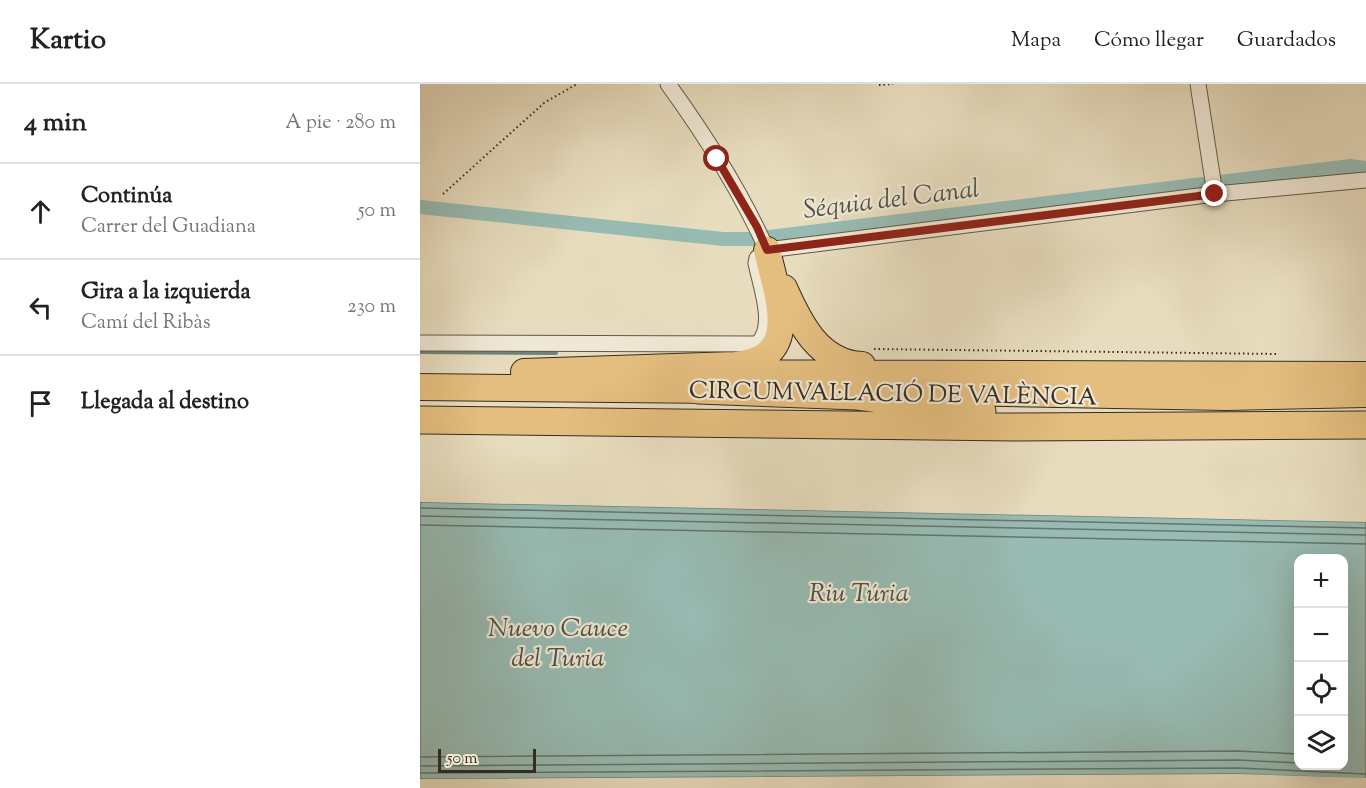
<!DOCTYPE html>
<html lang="es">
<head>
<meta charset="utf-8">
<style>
	:root { --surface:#fff; --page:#f6f6f6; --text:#222; --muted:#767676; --line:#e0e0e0 }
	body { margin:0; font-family:"Sorts Mill Goudy",serif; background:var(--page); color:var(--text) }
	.controls { position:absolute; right:18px; bottom:18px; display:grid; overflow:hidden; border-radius:12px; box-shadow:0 6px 24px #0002 }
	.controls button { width:54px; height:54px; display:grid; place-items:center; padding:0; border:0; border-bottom:2px solid var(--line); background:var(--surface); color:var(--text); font:30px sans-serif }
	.scale { position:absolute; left:18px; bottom:15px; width:98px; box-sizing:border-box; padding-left:6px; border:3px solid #362c21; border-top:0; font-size:16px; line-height:21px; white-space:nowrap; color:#362c21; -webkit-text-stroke:4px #efe8d5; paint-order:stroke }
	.stop { position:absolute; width:18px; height:18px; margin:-14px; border:4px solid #8f2418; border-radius:50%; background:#fff }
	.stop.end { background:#8f2418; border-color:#fff; box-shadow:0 2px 6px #0008 }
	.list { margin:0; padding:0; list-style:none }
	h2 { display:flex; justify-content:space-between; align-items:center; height:78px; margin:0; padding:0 24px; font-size:26px }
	h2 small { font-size:20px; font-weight:400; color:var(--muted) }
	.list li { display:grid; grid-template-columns:39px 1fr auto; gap:18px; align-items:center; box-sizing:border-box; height:96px; padding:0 24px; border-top:2px solid var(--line) }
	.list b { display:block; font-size:22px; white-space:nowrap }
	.list p { margin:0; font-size:20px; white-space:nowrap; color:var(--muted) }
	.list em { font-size:20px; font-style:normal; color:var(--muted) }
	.icon { flex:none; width:33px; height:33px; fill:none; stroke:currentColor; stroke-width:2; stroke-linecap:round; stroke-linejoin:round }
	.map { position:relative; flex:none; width:946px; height:704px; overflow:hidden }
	header { display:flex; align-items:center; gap:36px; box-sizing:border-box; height:84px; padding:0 30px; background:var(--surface); border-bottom:2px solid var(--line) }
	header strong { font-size:28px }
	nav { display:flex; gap:33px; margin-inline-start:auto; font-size:21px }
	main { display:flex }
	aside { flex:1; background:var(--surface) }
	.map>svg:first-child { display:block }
</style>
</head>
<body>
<header>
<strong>Kartio</strong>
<nav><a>Mapa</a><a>Cómo llegar</a><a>Guardados</a></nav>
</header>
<main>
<aside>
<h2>4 min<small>A pie · 280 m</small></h2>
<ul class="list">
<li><svg class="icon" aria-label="ahead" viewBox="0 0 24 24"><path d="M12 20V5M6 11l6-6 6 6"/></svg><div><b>Continúa</b><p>Carrer del Guadiana</p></div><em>50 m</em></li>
<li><svg class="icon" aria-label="left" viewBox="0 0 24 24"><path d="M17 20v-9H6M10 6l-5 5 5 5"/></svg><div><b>Gira a la izquierda</b><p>Camí del Ribàs</p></div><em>230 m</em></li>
<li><svg class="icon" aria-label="arrive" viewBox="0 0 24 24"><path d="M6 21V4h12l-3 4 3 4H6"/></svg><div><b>Llegada al destino</b></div></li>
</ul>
</aside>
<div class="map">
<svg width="946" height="704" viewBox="0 0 946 704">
	<rect width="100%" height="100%" fill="#e7dcbe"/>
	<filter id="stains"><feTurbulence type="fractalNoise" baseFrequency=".00333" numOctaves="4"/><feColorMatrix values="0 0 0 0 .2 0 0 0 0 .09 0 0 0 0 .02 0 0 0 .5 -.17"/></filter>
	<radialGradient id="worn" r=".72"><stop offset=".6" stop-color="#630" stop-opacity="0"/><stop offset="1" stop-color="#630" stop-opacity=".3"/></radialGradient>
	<path fill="#97bbb3" stroke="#708279" stroke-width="1.5" fill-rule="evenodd" d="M0,418L946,438V695L819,690L0,695ZM878,475H924V682H878Z"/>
	<path fill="#e7dcbe" d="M0,415L946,435V438L0,418Z
		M819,690L946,694V698L819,693L0,698V695Z"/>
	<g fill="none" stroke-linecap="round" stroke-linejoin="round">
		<path stroke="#66746a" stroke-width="1.5" d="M0,424L946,444
			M0,432L946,451
			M0,441L946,460
			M0,673L818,667L878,670
			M0,682L818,676L878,679
			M0,689L818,684L946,690"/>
		<path stroke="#708279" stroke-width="4" d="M0,268L136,269"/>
		<path stroke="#97bbb3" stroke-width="14" d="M0,123L303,155H332L931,82L946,84"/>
		<defs>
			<path id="minor" d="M248,0C285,51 321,108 347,166
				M778,0L795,110
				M347,166L795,110L946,96
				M0,259L337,260C357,243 340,201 336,179L337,174L347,166"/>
			<path id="trunk" d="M364,204C380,240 399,279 442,281
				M104,288L315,281C384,274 357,213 347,166
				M271,289L946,291
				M0,303L300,306
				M477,307L806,313L946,310"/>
			<path id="motorway" d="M278,306L437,312L562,327
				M0,336L594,343L946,341"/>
		</defs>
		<use href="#minor" stroke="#625848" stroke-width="17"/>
		<use href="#trunk" stroke="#362c21" stroke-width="28"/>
		<use href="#motorway" stroke="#362c21" stroke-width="29"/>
		<path stroke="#362c21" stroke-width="2" stroke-dasharray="1.5 3" stroke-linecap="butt" d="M459,1L473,0
			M23,110L124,19L157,0
			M454,265L859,270"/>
		<use href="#minor" stroke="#efe8d5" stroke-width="15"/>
		<use href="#trunk" stroke="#e4be7f" stroke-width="26"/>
		<use href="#motorway" stroke="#e4be7f" stroke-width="27"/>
	</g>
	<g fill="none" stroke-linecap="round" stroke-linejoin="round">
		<path stroke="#8f2418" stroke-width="8" d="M297,75L337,143L347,166L795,110"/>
	</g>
	<g text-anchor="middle" stroke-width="4.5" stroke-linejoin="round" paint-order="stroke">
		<g font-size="24" fill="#362c21" stroke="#efe8d5">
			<text transform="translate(473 309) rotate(1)" y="8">CIRCUMVAL·LACIÓ DE VALÈNCIA</text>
		</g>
		<g font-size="26" font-style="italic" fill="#4e5046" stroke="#efe8d5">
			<text transform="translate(471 114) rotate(-7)" y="9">Séquia del Canal</text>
			<text x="439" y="517">Riu Túria</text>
			<text x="138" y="552">Nuevo Cauce<tspan x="138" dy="30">del Turia</tspan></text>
		</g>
	</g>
	<rect width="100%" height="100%" filter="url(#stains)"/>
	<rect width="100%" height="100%" fill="url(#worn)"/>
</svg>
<div class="controls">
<button>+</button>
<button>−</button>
<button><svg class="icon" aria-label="locate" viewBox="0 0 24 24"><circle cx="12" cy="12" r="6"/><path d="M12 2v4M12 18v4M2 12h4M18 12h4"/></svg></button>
<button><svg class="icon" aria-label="layers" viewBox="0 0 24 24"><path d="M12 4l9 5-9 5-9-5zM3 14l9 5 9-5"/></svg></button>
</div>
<div class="scale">50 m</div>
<div class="stop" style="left:297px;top:75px"></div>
<div class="stop end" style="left:795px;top:110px"></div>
</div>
</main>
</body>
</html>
